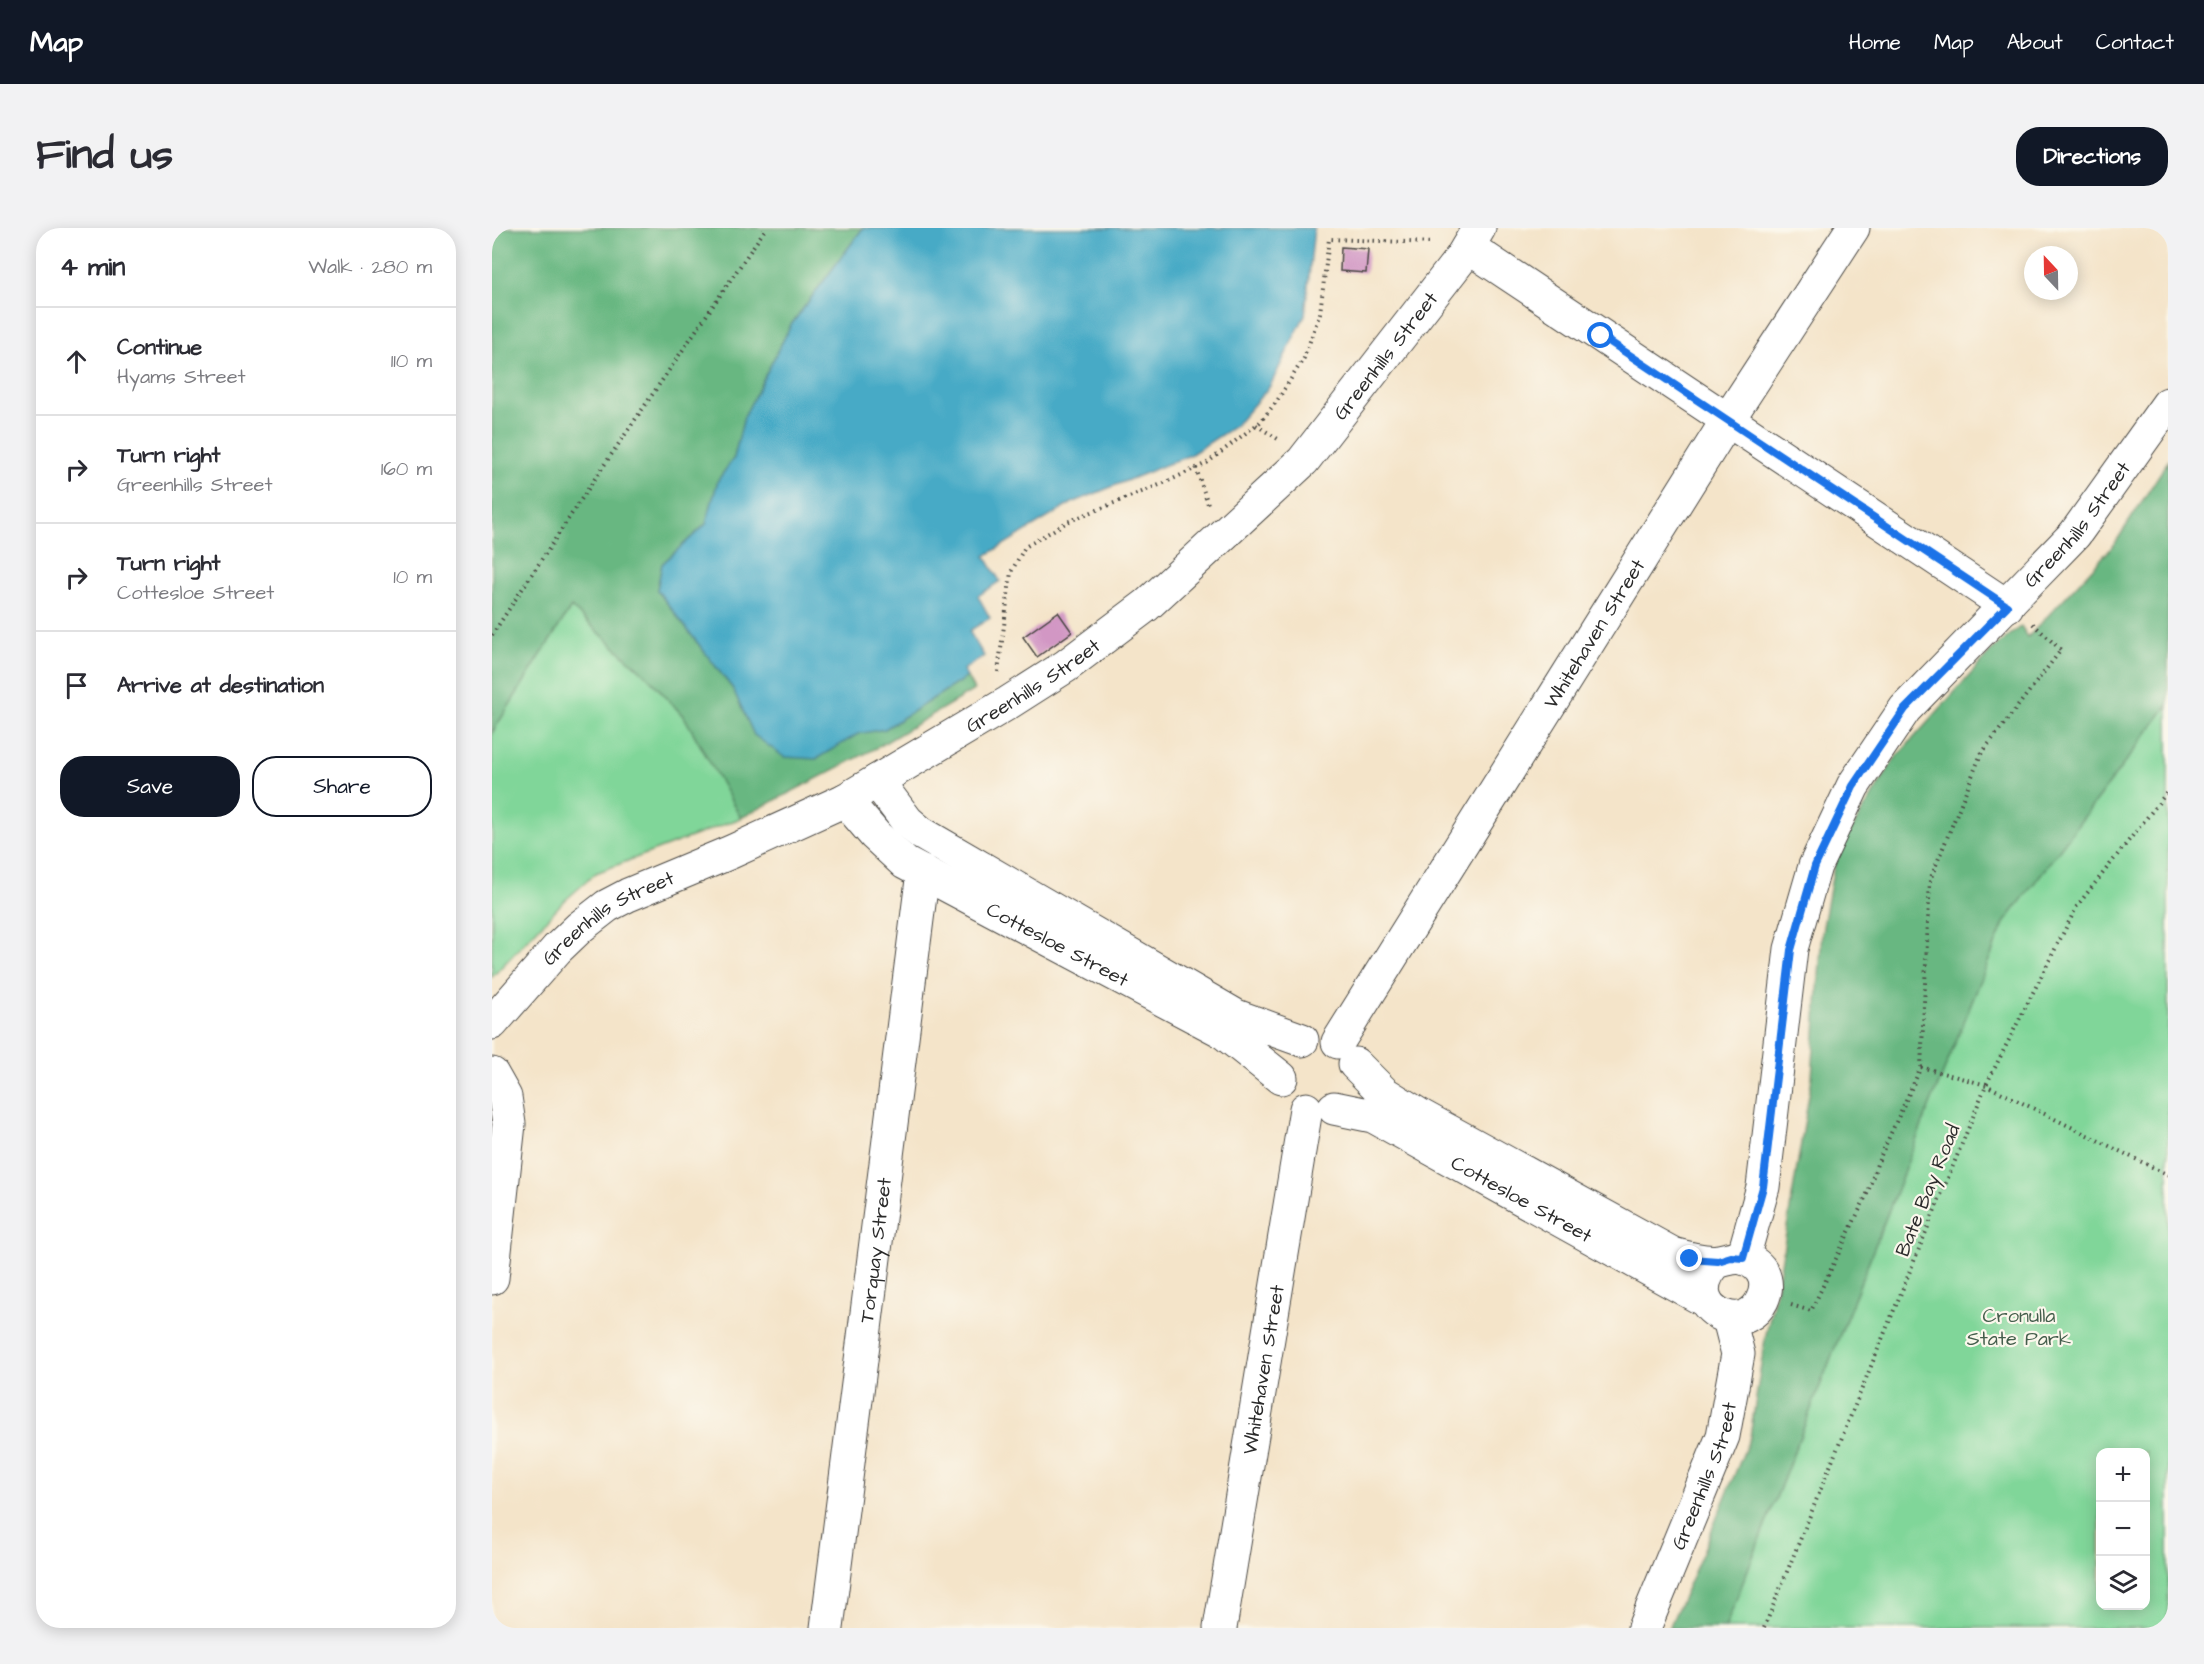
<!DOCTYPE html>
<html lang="en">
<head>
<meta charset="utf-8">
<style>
	:root { --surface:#fff; --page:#f2f2f3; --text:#2b2b33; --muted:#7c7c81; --line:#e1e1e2; --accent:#111827 }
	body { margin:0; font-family:"Architects Daughter",sans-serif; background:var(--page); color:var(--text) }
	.controls { position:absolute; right:18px; bottom:18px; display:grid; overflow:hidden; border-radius:12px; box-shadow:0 3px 15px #0003 }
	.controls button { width:54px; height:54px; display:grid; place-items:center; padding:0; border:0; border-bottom:2px solid var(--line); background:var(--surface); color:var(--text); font:30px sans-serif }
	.compass { position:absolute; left:1532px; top:18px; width:54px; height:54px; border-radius:50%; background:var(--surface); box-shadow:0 3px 15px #0003; rotate:338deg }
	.stop { position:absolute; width:18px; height:18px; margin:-14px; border:4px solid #1a73e8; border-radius:50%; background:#fff }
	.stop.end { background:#1a73e8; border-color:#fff; box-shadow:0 2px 6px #0008 }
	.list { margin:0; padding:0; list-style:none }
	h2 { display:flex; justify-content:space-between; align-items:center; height:78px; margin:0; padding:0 24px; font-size:26px }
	h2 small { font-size:20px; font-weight:400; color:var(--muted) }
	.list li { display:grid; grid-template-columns:39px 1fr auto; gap:18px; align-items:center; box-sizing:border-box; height:108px; padding:0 24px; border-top:2px solid var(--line) }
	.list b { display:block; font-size:22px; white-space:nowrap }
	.list p { margin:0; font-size:20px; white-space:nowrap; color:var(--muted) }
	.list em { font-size:20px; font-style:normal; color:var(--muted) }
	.actions { display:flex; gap:12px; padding:18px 24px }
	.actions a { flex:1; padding:14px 0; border:2px solid var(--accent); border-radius:24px; text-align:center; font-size:21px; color:var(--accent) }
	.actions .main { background:var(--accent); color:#fff }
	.icon { flex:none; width:33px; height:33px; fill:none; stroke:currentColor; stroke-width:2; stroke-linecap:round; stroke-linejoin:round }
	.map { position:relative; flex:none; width:1676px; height:1400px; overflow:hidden; border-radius:24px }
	header { display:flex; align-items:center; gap:36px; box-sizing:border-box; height:84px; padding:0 30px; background:var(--accent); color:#fff }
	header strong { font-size:28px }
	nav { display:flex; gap:33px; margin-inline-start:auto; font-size:21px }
	.intro { display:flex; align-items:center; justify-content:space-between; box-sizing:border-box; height:144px; padding:0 36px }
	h1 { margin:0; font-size:42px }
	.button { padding:15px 27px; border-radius:24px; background:var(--accent); color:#fff; font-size:21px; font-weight:700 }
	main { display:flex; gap:36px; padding:0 36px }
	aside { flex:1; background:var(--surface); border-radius:24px; box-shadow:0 3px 15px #0003 }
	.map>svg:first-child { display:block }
</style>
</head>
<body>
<header>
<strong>Map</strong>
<nav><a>Home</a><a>Map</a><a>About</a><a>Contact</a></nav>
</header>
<div class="intro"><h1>Find us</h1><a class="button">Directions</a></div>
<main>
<aside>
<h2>4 min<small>Walk · 280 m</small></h2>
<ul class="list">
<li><svg class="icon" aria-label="ahead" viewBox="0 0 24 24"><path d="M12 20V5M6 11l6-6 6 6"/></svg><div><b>Continue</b><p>Hyams Street</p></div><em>110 m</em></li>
<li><svg class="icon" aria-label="right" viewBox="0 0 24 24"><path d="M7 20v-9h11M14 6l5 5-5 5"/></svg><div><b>Turn right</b><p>Greenhills Street</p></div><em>160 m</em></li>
<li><svg class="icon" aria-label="right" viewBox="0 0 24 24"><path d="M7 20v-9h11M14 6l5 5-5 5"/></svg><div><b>Turn right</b><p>Cottesloe Street</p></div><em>10 m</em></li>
<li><svg class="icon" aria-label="arrive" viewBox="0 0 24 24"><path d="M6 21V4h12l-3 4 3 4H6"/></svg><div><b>Arrive at destination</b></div></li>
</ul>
<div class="actions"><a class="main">Save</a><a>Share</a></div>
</aside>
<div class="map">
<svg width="1676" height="1400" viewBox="0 0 1676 1400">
	<rect width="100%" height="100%" fill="#fbf7ec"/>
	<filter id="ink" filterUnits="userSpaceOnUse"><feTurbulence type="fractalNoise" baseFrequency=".0167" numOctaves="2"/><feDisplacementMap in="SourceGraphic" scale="12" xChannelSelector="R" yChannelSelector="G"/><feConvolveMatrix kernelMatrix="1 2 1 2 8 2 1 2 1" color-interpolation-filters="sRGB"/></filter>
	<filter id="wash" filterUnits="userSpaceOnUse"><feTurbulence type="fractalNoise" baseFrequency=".008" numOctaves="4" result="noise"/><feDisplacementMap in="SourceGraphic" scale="24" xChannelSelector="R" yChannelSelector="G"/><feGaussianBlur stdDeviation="1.35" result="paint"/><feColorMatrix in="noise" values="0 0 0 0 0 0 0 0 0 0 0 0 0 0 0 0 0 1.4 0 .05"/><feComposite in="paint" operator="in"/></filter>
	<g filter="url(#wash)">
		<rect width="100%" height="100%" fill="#f4e4c9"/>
		<path fill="#80d699" stroke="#568062" stroke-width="1.5" fill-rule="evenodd" d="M79,379L157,450L193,490L249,590L104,645L69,676L0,749V505Z
			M1676,477V1400H1233L1436,882L1512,695ZM1608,1224H1654V1378H1608Z"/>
		<path fill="#68b781" stroke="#4a7156" stroke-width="1.5" d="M0,0H371L299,97L252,189L242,230L226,252L214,296L170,336L165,362L241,461L262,507L324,531L366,505L393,501L475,449L482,462L384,520L249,590L193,490L157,450L79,379L0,505Z
			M1676,233V477L1512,695L1436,882L1233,1400H1177L1210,1326L1258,1209L1273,1111L1286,1053L1320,849L1330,704L1344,627L1402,532L1502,420L1529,398L1536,409L1622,317Z"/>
		<path fill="#47aac6" stroke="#396a78" stroke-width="1.5" d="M371,0H822L813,87L778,158L743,198L698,227L580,275L493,328L508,353L486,368L498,390L477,403L492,428L471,442L475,449L393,501L366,506L324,531L292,529L262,507L241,461L165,362L170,336L214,296L226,252L242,230L252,189L299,97Z"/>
		<g id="blocks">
			<path fill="#d297c4" d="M849,19L876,21L874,45L848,43Z
				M566,384L580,404L545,429L531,409Z"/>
		</g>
	</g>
	<g filter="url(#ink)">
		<use href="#blocks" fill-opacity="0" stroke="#494743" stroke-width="1.5"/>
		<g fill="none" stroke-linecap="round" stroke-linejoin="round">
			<defs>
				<g id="minor">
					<path d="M976,19L1515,378"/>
					<path d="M385,553L415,593L429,605L744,788L810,812"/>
					<path id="s1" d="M353,572L383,607L413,635L730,803L789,850"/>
					<path id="s2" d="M0,795L65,721L88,699L115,678L136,667L239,624L353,572L516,475L574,438L655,377L811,233L969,30L987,0"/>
					<path id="s3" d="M846,814L1235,193L1361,0"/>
					<path d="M863,836L892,865L929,888L1181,1026C1195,1030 1212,1035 1227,1033C1238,1031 1246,1026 1258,1033C1291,1050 1266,1102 1232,1088C1204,1077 1207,1050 1226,1033"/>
					<path d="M0,846L13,869L17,896L0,1050"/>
					<path id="s4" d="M842,880L881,888L1214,1073"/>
					<path id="s5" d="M1251,1030L1271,959L1299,721L1323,638L1361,558L1413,481L1583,306L1676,176"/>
					<path id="s6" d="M335,1400L431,644"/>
					<path id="s7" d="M728,1400L814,881"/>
					<path id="s8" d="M1152,1400L1231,1208L1246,1126L1237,1091"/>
				</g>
			</defs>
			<use href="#minor" stroke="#494743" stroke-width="35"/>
			<path stroke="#494743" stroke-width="4" stroke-dasharray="1.5 4.5" stroke-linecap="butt" d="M764,197L789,213
				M704,240L717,279
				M0,407L102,252L274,0
				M506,444L519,344L533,319L575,294L672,255L715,235L768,194L785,173L812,130L828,85L837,11L941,15
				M1429,839L1494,857L1676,947
				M1299,1077L1319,1083L1376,964L1385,936L1429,839L1438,652L1489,526L1569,422L1540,395
				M1272,1400L1494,857L1585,678L1676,563"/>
			<use href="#minor" stroke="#fff" stroke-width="33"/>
		</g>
	</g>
	<g fill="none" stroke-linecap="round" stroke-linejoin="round" filter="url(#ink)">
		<path stroke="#1a73e8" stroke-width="8" d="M1109,108L1515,378L1413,481L1361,558L1323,638L1299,722L1271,959L1251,1030L1239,1029L1226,1033L1198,1031"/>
	</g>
	<g text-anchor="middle" stroke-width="4.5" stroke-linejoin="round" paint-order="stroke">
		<g font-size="20" fill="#2b2b2b" stroke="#fbf7ec">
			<text dy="7" stroke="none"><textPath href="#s2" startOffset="1131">Greenhills Street</textPath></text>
			<text dy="7" stroke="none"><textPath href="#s5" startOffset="834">Greenhills Street</textPath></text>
			<text dy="7" stroke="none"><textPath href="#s3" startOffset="482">Whitehaven Street</textPath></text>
			<text dy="7" stroke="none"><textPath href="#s2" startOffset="645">Greenhills Street</textPath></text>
			<text dy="7" stroke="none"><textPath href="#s2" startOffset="159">Greenhills Street</textPath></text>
			<text dy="7" stroke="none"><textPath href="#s1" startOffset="260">Cottesloe Street</textPath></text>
			<text transform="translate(1435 962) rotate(-68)" y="7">Bate Bay Road</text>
			<text dy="7" stroke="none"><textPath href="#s4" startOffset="210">Cottesloe Street</textPath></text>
			<text dy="7" stroke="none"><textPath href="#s6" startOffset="381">Torquay Street</textPath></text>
			<text dy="7" stroke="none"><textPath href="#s7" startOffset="262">Whitehaven Street</textPath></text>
			<text dy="7" stroke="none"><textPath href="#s8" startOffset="164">Greenhills Street</textPath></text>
		</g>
		<g font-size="20" fill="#445e4c" stroke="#fbf7ec">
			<text x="1527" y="1094">Cronulla<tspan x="1527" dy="23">State Park</tspan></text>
		</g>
	</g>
</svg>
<div class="controls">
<button>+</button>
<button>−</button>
<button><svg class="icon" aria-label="layers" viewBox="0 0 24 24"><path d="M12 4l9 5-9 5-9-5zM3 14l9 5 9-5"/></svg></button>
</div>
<svg class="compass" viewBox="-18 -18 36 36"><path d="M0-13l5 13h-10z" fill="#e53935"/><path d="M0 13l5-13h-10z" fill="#7c7c81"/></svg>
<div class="stop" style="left:1109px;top:108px"></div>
<div class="stop end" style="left:1198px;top:1031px"></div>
</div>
</main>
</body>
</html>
